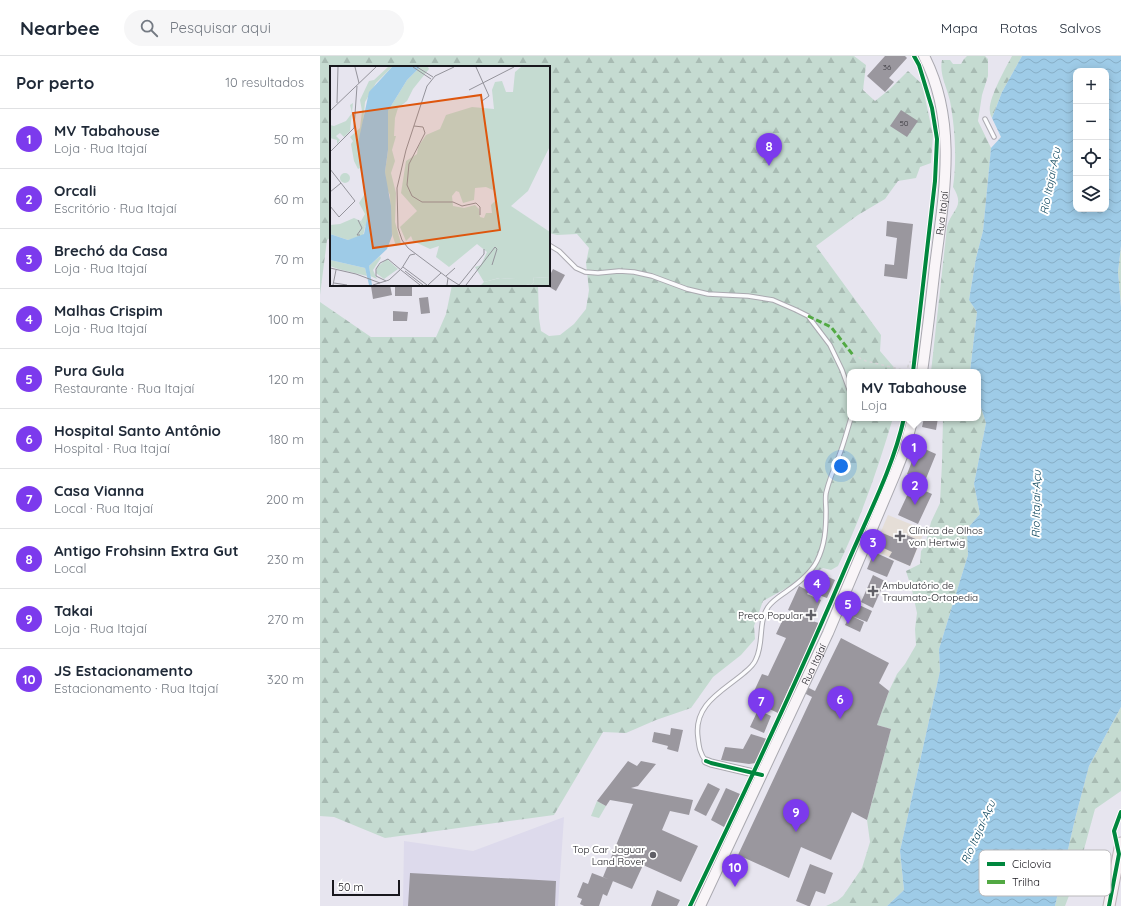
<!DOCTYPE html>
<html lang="pt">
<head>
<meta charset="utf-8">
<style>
	:root { --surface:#fff; --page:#f6f6f7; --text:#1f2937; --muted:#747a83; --line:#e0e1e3; --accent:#7c3aed }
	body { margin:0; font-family:Quicksand,sans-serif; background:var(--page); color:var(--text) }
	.controls { position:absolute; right:12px; top:12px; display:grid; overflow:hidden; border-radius:8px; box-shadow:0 2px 10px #0003 }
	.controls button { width:36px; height:36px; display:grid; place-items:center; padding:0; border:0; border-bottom:1px solid var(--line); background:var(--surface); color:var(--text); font:20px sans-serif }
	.scale { position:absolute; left:12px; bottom:10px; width:68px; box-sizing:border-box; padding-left:4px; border:2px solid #18171d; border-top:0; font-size:11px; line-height:14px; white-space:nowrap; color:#18171d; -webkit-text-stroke:3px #fff; paint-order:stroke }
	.you { position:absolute; left:521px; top:410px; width:14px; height:14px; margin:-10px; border:3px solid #fff; border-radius:50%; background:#1a73e8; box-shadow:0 0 0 6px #1a73e833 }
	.badge { display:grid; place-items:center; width:26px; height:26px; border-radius:50%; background:var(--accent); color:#fff; font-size:13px; font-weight:700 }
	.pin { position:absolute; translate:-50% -33px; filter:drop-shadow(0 1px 2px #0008) }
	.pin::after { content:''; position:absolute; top:21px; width:14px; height:12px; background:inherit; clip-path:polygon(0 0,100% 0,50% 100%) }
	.popup { position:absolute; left:527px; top:313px; width:134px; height:52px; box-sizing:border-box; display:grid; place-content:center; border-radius:8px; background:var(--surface); filter:drop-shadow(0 1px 3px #0005); font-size:13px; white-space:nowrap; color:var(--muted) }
	.popup b { font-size:15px; color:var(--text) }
	.popup::after { content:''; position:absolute; left:50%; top:100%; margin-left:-8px; border:8px solid transparent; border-top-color:var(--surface) }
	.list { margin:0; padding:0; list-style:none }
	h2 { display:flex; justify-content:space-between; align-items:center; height:52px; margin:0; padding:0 16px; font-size:17px }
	h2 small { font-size:13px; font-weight:400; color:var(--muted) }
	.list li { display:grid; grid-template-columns:26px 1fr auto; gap:12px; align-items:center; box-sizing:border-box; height:60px; padding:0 16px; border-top:1px solid var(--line) }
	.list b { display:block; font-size:15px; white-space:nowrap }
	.list p { margin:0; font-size:13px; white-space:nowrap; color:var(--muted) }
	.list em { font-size:13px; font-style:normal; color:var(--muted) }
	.icon { flex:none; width:22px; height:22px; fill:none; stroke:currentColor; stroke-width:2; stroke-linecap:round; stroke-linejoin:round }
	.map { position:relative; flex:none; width:801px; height:850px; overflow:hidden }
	header { display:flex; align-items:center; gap:24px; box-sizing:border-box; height:56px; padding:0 20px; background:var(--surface); border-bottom:1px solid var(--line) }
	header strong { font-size:19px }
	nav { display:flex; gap:22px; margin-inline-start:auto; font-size:14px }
	.search { width:280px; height:36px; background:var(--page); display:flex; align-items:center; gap:10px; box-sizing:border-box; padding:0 14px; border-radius:22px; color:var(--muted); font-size:15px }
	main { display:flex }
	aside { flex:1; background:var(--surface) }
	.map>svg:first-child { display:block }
</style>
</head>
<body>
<header>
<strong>Nearbee</strong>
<div class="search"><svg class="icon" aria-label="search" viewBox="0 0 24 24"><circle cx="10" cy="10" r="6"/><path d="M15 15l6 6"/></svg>Pesquisar aqui</div>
<nav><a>Mapa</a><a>Rotas</a><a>Salvos</a></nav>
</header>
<main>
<aside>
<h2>Por perto<small>10 resultados</small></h2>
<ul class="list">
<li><span class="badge">1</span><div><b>MV Tabahouse</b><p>Loja · Rua Itajaí</p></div><em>50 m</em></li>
<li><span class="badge">2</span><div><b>Orcali</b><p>Escritório · Rua Itajaí</p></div><em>60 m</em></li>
<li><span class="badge">3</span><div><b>Brechó da Casa</b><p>Loja · Rua Itajaí</p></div><em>70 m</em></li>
<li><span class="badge">4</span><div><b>Malhas Crispim</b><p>Loja · Rua Itajaí</p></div><em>100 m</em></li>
<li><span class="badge">5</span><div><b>Pura Gula</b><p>Restaurante · Rua Itajaí</p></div><em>120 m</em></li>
<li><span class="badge">6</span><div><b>Hospital Santo Antônio</b><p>Hospital · Rua Itajaí</p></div><em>180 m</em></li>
<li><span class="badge">7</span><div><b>Casa Vianna</b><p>Local · Rua Itajaí</p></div><em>200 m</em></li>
<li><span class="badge">8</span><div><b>Antigo Frohsinn Extra Gut</b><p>Local</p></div><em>230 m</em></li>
<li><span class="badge">9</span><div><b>Takai</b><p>Loja · Rua Itajaí</p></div><em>270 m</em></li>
<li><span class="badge">10</span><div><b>JS Estacionamento</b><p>Estacionamento · Rua Itajaí</p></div><em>320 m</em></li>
</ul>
</aside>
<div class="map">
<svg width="801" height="850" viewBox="0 0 801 850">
	<defs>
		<pattern id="forest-firs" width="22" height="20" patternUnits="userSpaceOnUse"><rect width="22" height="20" fill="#c5dbd1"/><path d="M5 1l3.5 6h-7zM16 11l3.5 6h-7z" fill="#a8bbb3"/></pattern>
		<pattern id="water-waves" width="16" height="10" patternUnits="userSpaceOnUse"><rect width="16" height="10" fill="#9ecbe7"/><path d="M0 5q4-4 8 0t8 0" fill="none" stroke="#87aec6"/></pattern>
	</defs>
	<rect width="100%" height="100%" fill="#e7e5ef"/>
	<path fill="#dddaec" d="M244,761L238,850H83L84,785L153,795Z"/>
	<path fill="#e5ded7" d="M568,459L605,474L590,510L553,494Z"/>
	<path fill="#c5dbd1" d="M277,745L286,750L279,762L271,760Z"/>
	<path fill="url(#forest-firs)" d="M0,0H534L546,9L543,34L555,45L570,33L588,15L602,28L613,79L611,107L600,111L596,122L578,125L565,143L538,159L496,190L561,279L560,295L578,316H530V362H573C558,412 541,462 518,510L511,514L503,512L443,545L434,570L435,583L421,599L393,621L371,652L336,664L306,677L283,676L234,759L65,782L14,761L0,760V246L51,281H116L126,258L132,229H218L219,262L221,275L229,280L240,279L254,268L266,253L269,234L266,207L269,192L257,178L237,179L229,177V11H11V181L7,184L0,239Z
		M647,0H665L668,3V20L662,39L658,65L671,92L663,175L656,202L649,244L657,256L650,316H611L627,171C631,153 646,152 633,131C637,105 635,71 630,45C627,31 619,18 622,4H630L633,8H641L644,3Z
		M692,0H702L682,36L672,62C671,60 670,58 670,56C667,45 686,11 692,0Z
		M801,190V251L798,216Z
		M658,342L666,367L654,428L660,458L647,473L648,499L619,593L620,615L580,795L584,834L567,850H506L517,845L523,840L542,812L550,786L547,764L571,673L557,669L569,635L577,618L585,608L596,589L595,573L597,557L592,534L586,515L600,508L601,495L605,490L611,466L620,447L622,407L623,362H658Z
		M801,651V735L775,753L757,819L745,850H735L755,763L769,710Z"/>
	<path fill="url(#water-waves)" fill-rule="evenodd" d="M702,0H801V190L798,216L801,251V651L769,710L755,763L735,850H567L584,834L580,795L620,615L619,593L648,499L647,473L660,458L654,428L666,367L658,342V316H650L657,256L649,244L656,202L663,175L671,92L681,81L672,62L682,36ZM756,15H786V153H756Z"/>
	<path fill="#9a979e" d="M565,0H585L587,2L569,22L574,26L565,36L547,20Z
		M581,54L598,65L587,81L570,70Z
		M567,165L593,168L587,223L564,220L565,208L574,209L577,182L566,180Z
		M233,213L245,219L236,235L226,229H229V221Z
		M57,229H70L72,239L53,243L51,230Z
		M75,229H92V240H75Z
		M108,241L110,257L101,258L99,242Z
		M73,255L88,256L87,265H73Z
		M604,362H618L616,374L602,371Z
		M598,390L616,398L605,425L587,418Z
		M592,429L612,438L598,468L578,459Z
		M560,476L577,483L580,476L600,485L590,510L569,501L572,496L555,488Z
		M554,496L574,505L567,521L547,513Z
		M504,519L515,524L507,542L496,538L499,532L496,531L499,525L501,526Z
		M553,519L565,525L553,552L541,546Z
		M479,530L489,535L487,538L501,544L492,565L499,567L473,624L495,635L521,582L569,607L559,627L569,635L557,669L571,673L547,764L532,756L511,804L481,791L469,822L418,799L492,641L470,630L458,657L430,644L442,618L448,620L466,582L456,578L464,561L474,566L478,558L468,554Z
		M537,548L552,555L547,566L532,560Z
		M530,559L544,566L540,576L525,569Z
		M438,654L451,660L444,677L430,671Z
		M351,672L363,674L358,696L347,693L348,690L332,686L334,676L350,679Z
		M431,678L447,683L436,707L429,708L401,704L405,691L423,693Z
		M308,705L317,710L321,705L336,708L318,730L311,732L373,744L369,759L350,755L342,774L378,790L361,826L323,809L312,833L283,821L313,748L290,744L286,750L277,745Z
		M388,727L400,733L386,760L374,754Z
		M406,732L420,738L404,771L391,764Z
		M490,808L513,817L505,838L496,835L490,850H488L476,845Z
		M90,817L236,825L235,850H88Z
		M272,817L293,825L287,840L283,838L279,850H264L260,848L262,843L257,841L263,826L268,828Z
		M337,834L360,844L357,850H331Z"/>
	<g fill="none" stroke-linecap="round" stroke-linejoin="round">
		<defs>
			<path id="lane" d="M665,63L674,81
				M229,189L239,195L256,212L265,216L278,217L299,215L314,216L332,220L367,233L388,238L428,240L453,244L476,254L488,260L510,289L522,314L530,336
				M386,705C380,698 379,691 378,682C373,648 403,635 424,617C429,613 434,609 436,603C444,587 438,566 448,551C453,544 460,540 467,535C477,528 491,517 497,505C505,489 506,473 506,455C506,449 505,443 506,437C509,424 514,412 519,400C524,387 527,375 531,362"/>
			<path id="street" d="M386,705L391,707L442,719"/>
			<g id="secondary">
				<path id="s1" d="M602,316C607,281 611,245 615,210C624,139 638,66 604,0"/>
				<path id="s2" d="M380,850L508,577L575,418L584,395L593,362"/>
			</g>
			<path id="primary" d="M789,850L801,787"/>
		</defs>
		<use href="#lane" stroke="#aaa9b0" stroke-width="5.5"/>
		<use href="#street" stroke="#aaa9b0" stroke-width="9"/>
		<use href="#secondary" stroke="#aaa9b0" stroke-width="12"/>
		<use href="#primary" stroke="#bdb3b9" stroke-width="13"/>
		<path stroke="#d6d6d8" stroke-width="1.5" stroke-dasharray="3 3" stroke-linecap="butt" d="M533,299L546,305L587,315L589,306H594"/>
		<use href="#lane" stroke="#fbfbfd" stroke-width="3.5"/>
		<use href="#street" stroke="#fbfbfd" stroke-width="7"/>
		<use href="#secondary" stroke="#f9f5f8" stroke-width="10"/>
		<use href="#primary" stroke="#f5eff2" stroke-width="11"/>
		<path stroke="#52a943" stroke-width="3" stroke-dasharray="6 3" stroke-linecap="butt" d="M488,260L511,271L533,299"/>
		<defs>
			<path id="cycleway" d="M593,316L615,125L617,83L612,52L599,9L594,0
				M386,705L391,707L442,719
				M370,850C425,736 479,622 528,506C548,459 573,412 584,362
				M789,850L799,798L794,775L801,756"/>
		</defs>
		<use href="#cycleway" stroke="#fff" stroke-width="6"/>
		<use href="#cycleway" stroke="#00873e" stroke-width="4"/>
	</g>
	<g fill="#605f66" stroke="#fff" stroke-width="1.5">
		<path d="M578 474h4v4h4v4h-4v4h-4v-4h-4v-4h4z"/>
		<path d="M551 529h4v4h4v4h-4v4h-4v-4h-4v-4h4z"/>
		<path d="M489 553h4v4h4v4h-4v4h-4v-4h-4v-4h4z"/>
		<circle cx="333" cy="799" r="4"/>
	</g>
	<g text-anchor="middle" stroke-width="4" stroke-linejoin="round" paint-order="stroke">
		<g font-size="8" fill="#38373d">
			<text x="567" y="14">36</text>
			<text x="584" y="70">50</text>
		</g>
		<g font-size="10" fill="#18171d" stroke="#fff">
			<text dy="4" stroke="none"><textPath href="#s1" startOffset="160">Rua Itajaí</textPath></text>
			<text dy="4" stroke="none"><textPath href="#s2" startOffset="267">Rua Itajaí</textPath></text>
		</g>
		<g font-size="10" fill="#18171d" stroke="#fff" text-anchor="start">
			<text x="589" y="478">Clínica de Olhos<tspan x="589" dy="12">von Hertwig</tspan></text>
			<text x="562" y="533">Ambulatório de<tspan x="562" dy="12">Traumato-Ortopedia</tspan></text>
			<text x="483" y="563" text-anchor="end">Preço Popular</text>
			<text x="325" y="797" text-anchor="end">Top Car Jaguar<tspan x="325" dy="12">Land Rover</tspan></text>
		</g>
		<g font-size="11" font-style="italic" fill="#033e56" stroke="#fff">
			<text transform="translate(730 125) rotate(-79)" y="4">Rio Itajaí-Açu</text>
			<text transform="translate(716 448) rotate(-89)" y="4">Rio Itajaí-Açu</text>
			<text transform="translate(658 776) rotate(-66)" y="4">Rio Itajaí-Açu</text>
		</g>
	</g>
	<g transform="translate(10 10)">
		<rect width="220" height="220" fill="#e7e5ef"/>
		<path d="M10 112a5 5 0 1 1 10 0a5 5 0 1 1-10 0ZM0,194L35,202L37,210L8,203L0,200Z" fill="#c5dbd1"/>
		<path d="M58,1H62L46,17L35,36L32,69L27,82L30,102L28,103L24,95L21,78L23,75L20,71L30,62L32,45L30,34L39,15L44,14ZM90,1H98L99,3L83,23L77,35L68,42L65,52L64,70H66L62,84L65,95L61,107L66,127L65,156L71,177L66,180L61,165L60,129L56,121L55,106L58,84V45L77,14ZM191,1H220V80L198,125L181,140L220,166V212L203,211L204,216L201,219L192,218L185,213L169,212L154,216L145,201L151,199L157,186L147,178L119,201L106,191L109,180L100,183L83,175L81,170L76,175L70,161L87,145L71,127L76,95L87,88L88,81L96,69L110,63L116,49L142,41L164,43L162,24L165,16L172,15L176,26H183L185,6ZM156,121L165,125V135L161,139L162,147H156L154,152L150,151L149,143L145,139L134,142L123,140L122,130L126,125L129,126L133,137L144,134L145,122ZM23,37L20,65L14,71L10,67L6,70L10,74L7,78V74L0,72V59L4,60L16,55L22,47L20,39ZM34,129L38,148V156L35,161L31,155L35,148L29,137ZM50,190L51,192L43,204L47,213L40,210L39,200Z" fill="#c5dbd1" fill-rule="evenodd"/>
		<path d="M24,152L31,155L35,161L33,170L18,174L0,168V159L10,158ZM57,193L68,203L54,213L46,207L47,201ZM203,211L220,212V219H201L204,216ZM170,212L186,213L198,219H151L154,216Z" fill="#c5dbd1"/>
		<path d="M62,1H90L77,14L58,45V84L55,106L61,140L62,170L57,183L39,200L42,219H39L35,202L0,194V168L18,174L34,168L38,148L27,82L39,26Z" fill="#9ecbe7"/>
		<path fill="none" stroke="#94939b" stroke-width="1" d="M25,1L29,17M83,1L101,13M87,1L103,11M146,1L159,30L152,35M139,24L184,1M7,37L8,1M0,45L46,1M84,60L93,61L95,67L79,98L77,119L82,130L92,136H123L132,140L146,137L150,141V149M0,86L24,62L27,20M0,103L25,135L9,151L0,140M0,126L11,117M28,154L32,162L27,169H30M73,201L97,219M0,202L26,208L50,217M71,204L90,219M75,205L93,219M116,210L125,202M118,212L129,219M56,215L46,210V203L50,197L58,193L71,204M4,217L17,219M3,219L6,204M43,219L59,214L72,202L80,189L85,188M98,219L111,207M117,219L118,212L78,182L72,174L68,162L67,122L76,84L97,20L105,10L124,1M129,219L154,188V183M136,219L165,181L167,183L162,199"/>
		<path fill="#de560d" fill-opacity="0.15" stroke="#de560d" stroke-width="2" d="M151,29L170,164L43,182L23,47Z"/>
		<rect width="220" height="220" fill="none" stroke="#18171d" stroke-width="2"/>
	</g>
	<rect x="659" y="794" width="132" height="46" rx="6" fill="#fff" stroke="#bab9bb" stroke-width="1"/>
	<rect x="667" y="806" width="18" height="4" fill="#00873e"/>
	<rect x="667" y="824" width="18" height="4" fill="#52a943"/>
	<g font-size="11" fill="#18171d">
		<text x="692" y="812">Ciclovia</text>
		<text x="692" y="830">Trilha</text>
	</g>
</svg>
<div class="controls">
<button>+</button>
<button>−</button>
<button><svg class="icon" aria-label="locate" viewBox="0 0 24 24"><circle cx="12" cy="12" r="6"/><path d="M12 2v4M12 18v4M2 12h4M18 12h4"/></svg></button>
<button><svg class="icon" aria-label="layers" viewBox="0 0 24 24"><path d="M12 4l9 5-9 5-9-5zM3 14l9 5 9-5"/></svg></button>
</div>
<div class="scale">50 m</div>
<div class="you"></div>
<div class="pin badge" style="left:594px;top:411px">1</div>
<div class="popup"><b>MV Tabahouse</b>Loja</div>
<div class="pin badge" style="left:595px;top:449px">2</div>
<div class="pin badge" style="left:553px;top:506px">3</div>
<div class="pin badge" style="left:497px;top:547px">4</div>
<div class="pin badge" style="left:528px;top:568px">5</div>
<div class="pin badge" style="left:520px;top:663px">6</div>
<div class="pin badge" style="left:441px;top:665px">7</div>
<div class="pin badge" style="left:449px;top:110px">8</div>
<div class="pin badge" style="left:476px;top:776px">9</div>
<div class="pin badge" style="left:415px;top:831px">10</div>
</div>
</main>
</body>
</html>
